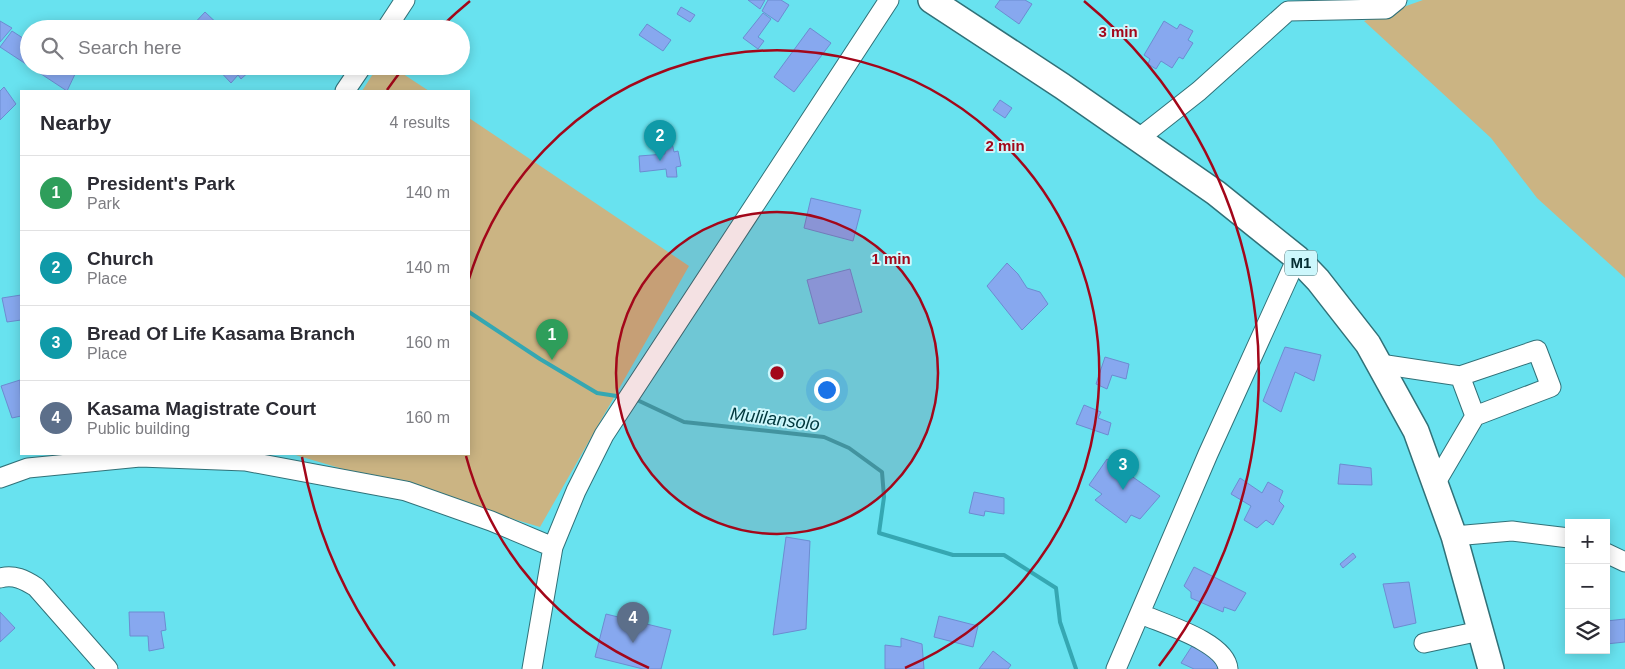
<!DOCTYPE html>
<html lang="en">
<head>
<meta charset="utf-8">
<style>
	:root { --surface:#fff; --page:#f7f7f7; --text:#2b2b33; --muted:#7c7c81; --line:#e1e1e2; --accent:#ea580c }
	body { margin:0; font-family:Helvetica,sans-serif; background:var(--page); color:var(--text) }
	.controls { position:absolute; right:15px; bottom:15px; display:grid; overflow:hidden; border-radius:0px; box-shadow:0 2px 12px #0003 }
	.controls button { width:45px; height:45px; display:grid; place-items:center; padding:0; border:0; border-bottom:1px solid var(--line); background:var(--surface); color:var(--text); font:25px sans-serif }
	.you { position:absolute; left:826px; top:389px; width:18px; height:18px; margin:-12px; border:4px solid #fff; border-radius:50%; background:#1a73e8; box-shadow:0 0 0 8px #1a73e833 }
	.badge { display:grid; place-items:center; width:32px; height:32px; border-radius:50%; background:var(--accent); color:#fff; font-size:16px; font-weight:700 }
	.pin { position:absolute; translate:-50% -41px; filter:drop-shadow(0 1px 2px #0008) }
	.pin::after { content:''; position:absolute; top:26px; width:18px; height:15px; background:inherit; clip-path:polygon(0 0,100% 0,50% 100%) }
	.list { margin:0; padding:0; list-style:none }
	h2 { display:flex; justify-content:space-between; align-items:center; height:65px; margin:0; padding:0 20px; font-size:21px }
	h2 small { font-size:16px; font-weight:400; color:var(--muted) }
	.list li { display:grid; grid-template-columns:32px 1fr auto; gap:15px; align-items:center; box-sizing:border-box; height:75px; padding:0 20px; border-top:1px solid var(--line) }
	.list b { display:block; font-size:19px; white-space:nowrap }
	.list p { margin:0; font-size:16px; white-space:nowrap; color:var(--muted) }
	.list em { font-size:16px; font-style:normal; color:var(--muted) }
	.icon { flex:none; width:28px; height:28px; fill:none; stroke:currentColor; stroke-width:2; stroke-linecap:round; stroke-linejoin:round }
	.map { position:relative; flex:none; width:1625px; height:669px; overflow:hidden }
	.search { position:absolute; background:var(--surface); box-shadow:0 2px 12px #0003; left:20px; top:20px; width:450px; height:55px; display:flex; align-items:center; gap:12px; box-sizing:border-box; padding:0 18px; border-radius:28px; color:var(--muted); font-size:19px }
	.panel { position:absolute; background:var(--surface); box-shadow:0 2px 12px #0003; left:20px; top:90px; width:450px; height:365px; border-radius:0px }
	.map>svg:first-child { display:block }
</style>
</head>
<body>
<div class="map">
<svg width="1625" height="669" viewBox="0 0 1625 669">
	<rect width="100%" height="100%" fill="#68e2ef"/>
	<path fill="#cbb483" d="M1423,0H1625V278L1537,198L1491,138L1364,21Z
		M378,66H391L429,91H362Z
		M469,118L689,266L540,527L292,454H469Z"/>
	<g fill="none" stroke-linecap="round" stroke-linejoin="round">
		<path stroke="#35a7b2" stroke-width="4" d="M469,312L540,359L597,393L623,397
			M635,399L684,422L824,437L849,448L882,472L884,497L879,533L953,555H1004L1056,588L1060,622L1076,669"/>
	</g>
	<path fill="#87a8ef" stroke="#6c8cd1" d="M748,0H765L760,9Z
		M768,0H781L789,5L778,22L762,11Z
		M1000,0H1025L1032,4L1019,24L995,7Z
		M681,7L695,15L690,22L677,14Z
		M205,12L223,29H189Z
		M763,13L771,19L758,37L764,41L758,49L743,38Z
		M0,21L12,28L0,42Z
		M1164,21L1177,29L1180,24L1193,31L1188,40L1193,43L1183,59L1179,57L1172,68L1161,61L1156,69L1148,64L1150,59L1144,55Z
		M647,24L671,40L663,51L639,35Z
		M810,28L831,43L794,92L774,77Z
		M12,31L29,42V66L0,47Z
		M29,66H67L76,72L67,91Z
		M215,66H249L252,69L241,79L238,75L231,83Z
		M4,87L16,104L0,120V91Z
		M1000,100L1012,108L1005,118L993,110Z
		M672,143L674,152L678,151L681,166L676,167L677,177H667L666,169L640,172L639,156L665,154V144Z
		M811,198L861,210L853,241L804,228Z
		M1007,263L1018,274L1027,288L1040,292L1048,304L1022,330L987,286Z
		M850,269L862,312L819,324L807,280Z
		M21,295V320L7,322L2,298Z
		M1285,347L1321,355L1314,381L1295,372L1281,412L1263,401Z
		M1105,357L1129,364L1126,379L1112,375L1107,389L1096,384Z
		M20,380L21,416L12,418L1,386Z
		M1084,405L1101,412L1098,418L1111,423L1108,435L1076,424Z
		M1107,459L1160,496L1140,519L1131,515L1126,523L1095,500L1102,494L1089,485Z
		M1340,464L1371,468L1372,485L1338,484Z
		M1240,478L1262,493L1268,482L1283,491L1279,501L1284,506L1273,525L1266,520L1257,528L1244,520L1251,506L1231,494Z
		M974,492L1004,498V514L985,511L984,516L969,513Z
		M786,537L810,541L806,629L773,635Z
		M1353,553L1356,557L1343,568L1340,564Z
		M1194,567L1246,593L1235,611L1224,607L1223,612L1191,598V592L1184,586Z
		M1409,582L1416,623L1394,628L1383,584Z
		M0,612L15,628L0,642Z
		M129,612H164L166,630L161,631L164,648L149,651L148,636H130Z
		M606,614L671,630L661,669H643L595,657Z
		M939,616L978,626L973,647L934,637Z
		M1625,619V642L1606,644V621Z
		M901,638L922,644L924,669H885V645L901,647Z
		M1192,646L1220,660L1217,669H1194L1181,663Z
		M993,651L1011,665L1008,669H979Z"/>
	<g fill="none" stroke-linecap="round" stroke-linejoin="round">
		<defs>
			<path id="minor" d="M386,29L405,0
				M345,91L362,66
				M1138,139L1199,91L1288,11L1386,9L1397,0
				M1380,364L1460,376L1537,350L1551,387L1475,416L1435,484
				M1460,376L1475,416
				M0,478L28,468L140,457L245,461L406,491L491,521L553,547
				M1454,536L1512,531L1569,538
				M1606,553L1625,562
				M0,578C14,574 25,580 36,587L108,669
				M1141,614C1163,624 1226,642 1228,669
				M1424,643L1480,631
				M532,669L553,547L576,491L604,435L889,0
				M1116,669L1208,454L1297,258"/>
			<path id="major" d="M931,0L1062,86L1216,193L1297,258L1318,280L1368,344L1416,431L1454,536L1491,669"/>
		</defs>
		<use href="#minor" stroke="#317178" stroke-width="21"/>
		<use href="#major" stroke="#317178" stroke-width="28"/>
		<use href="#minor" stroke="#fff" stroke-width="19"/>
		<use href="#major" stroke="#fff" stroke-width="25"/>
	</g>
	<circle cx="777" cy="373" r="161" fill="#a3071a" fill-opacity=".12"/>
	<g fill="none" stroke="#a3071a" stroke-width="2.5">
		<circle cx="777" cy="373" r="161"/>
		<path d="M649 668A322 322 0 0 1 466 456M469 279A322 322 0 1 1 905 668"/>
		<path d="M395 666A482 482 0 0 1 302 457M387 90A482 482 0 0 1 405 66M442 26A482 482 0 0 1 470 1M1084 1A482 482 0 0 1 1159 666"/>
	</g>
	<g text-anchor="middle" stroke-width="4" stroke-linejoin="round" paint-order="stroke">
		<rect fill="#cdf7fc" stroke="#406a6f" stroke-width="1" x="1285" y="250.5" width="32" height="25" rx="4"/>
		<g font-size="15" font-weight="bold" fill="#042d32">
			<text x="1301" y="268">M1</text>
		</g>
		<g font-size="18" font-style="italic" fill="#01373c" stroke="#cdf7fc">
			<text transform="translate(775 419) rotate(7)" y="6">Mulilansolo</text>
		</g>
	</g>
	<circle cx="777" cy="373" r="8" fill="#a3071a" stroke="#cdf7fc" stroke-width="2.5"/>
	<g font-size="15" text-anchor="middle" font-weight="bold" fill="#a3071a" stroke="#cdf7fc" stroke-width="4" stroke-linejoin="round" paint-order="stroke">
		<text x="1118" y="37">3 min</text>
		<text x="1005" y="151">2 min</text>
		<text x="891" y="264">1 min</text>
	</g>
</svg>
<div class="controls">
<button>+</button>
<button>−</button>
<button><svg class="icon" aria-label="layers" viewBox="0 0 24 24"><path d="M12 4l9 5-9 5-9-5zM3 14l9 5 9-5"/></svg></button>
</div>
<div class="you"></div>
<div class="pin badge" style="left:552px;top:360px;background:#2e9e5b">1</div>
<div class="pin badge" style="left:660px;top:161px;background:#0f9aa8">2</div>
<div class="pin badge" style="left:1123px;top:490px;background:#0f9aa8">3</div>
<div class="pin badge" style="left:633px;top:643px;background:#5c6f8a">4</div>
<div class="search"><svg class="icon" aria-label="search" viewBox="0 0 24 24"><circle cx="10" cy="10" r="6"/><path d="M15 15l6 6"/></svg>Search here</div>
<section class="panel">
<h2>Nearby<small>4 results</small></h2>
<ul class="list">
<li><span class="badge" style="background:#2e9e5b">1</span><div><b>President's Park</b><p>Park</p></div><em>140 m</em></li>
<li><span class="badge" style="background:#0f9aa8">2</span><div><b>Church</b><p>Place</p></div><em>140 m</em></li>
<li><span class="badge" style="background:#0f9aa8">3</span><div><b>Bread Of Life Kasama Branch</b><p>Place</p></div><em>160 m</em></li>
<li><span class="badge" style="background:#5c6f8a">4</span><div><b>Kasama Magistrate Court</b><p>Public building</p></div><em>160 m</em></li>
</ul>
</section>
</div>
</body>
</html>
